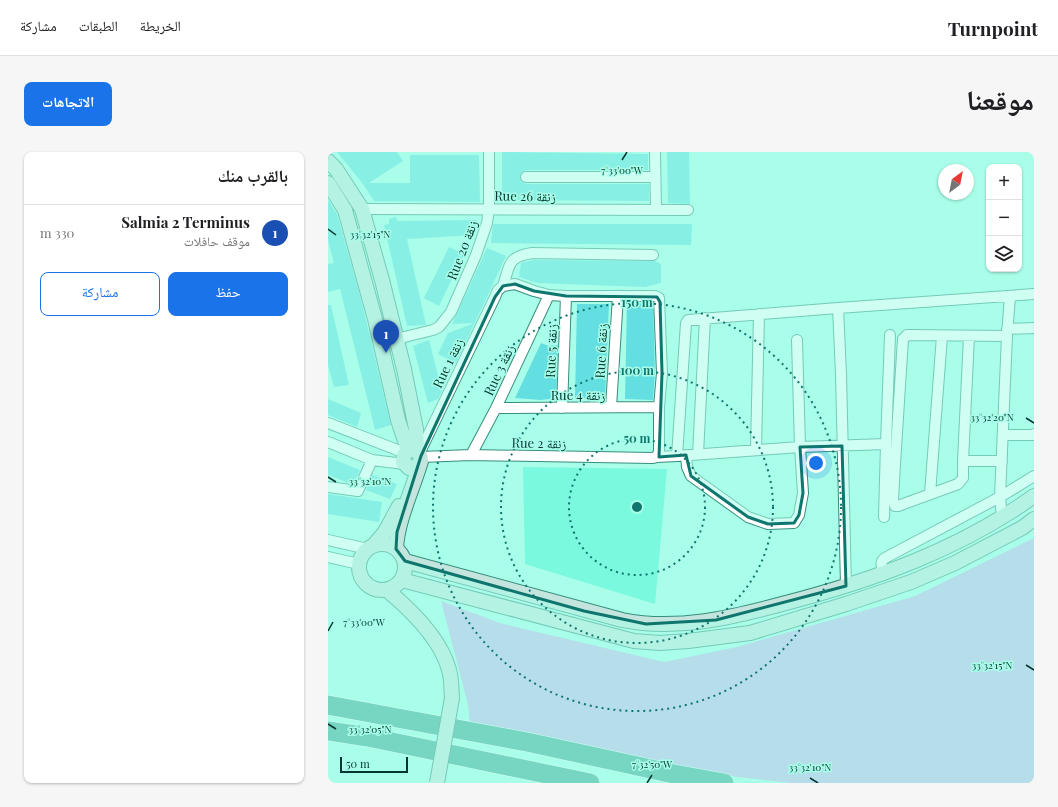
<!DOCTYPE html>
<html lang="ar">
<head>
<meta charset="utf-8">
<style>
	:root { --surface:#fff; --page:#f6f6f6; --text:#202124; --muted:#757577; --line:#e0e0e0; --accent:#1a73e8 }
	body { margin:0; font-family:"Playfair Display","Noto Naskh Arabic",serif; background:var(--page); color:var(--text); direction:rtl }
	.controls { position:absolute; right:12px; top:12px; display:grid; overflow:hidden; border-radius:8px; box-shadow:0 1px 3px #0004 }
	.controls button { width:36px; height:36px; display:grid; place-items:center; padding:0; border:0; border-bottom:1px solid var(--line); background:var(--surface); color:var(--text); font:20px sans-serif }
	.compass { position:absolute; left:610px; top:12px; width:36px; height:36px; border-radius:50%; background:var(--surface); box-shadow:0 1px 3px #0004; rotate:32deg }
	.scale { position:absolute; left:12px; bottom:10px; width:68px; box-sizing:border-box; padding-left:4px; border:2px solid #01372e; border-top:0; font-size:11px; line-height:14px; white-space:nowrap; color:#01372e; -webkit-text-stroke:3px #a8fee9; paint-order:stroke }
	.you { position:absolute; left:488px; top:311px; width:14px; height:14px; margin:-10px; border:3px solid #fff; border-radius:50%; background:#1a73e8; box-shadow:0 0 0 6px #1a73e833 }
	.badge { display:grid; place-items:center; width:26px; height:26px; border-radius:50%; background:var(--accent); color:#fff; font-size:13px; font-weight:700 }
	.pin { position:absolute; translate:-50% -33px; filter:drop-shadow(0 1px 2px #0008) }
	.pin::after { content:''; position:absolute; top:21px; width:14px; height:12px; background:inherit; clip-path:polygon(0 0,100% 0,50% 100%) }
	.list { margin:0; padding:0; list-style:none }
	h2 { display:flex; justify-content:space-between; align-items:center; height:52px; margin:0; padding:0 16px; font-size:17px }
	h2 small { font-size:13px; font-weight:400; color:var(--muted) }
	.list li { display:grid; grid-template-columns:26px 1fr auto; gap:12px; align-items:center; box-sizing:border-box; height:56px; padding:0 16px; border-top:1px solid var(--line) }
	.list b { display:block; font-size:15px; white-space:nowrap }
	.list p { margin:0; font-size:13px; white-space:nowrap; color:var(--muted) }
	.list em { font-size:13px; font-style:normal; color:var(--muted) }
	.actions { display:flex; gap:8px; padding:12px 16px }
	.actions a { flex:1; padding:9px 0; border:1px solid var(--accent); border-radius:8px; text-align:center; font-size:14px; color:var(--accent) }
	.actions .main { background:var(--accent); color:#fff }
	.icon { flex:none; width:22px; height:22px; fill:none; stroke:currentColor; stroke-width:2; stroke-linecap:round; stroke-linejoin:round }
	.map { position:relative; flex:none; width:706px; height:631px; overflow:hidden; direction:ltr; border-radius:8px }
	header { display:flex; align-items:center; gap:24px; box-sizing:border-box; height:56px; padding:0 20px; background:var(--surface); border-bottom:1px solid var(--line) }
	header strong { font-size:19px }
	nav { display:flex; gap:22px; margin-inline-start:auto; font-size:14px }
	.intro { display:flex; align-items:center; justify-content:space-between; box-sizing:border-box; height:96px; padding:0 24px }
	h1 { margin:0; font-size:28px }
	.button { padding:10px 18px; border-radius:8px; background:var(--accent); color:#fff; font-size:14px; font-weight:700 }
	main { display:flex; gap:24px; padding:0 24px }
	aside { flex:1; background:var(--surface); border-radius:8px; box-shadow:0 1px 3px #0004 }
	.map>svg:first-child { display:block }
</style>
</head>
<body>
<header>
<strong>Turnpoint</strong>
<nav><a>الخريطة</a><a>الطبقات</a><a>مشاركة</a></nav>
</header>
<div class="intro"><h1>موقعنا</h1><a class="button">الاتجاهات</a></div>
<main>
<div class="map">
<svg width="706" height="631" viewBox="0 0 706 631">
	<rect width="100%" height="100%" fill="#a8fee9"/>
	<path fill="#7bf9de" d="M195,315L339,317L327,452L197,412Z"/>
	<path fill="#c7b9ea" d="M706,386V631H462L409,625L142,574L140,553L113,449L172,471L336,510L409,495L587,444Z"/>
	<path fill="#63dee1" d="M9,0H69L75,9L41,31H82V3H151L152,50L46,49L35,32Z
		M174,0L320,2V18H198L193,21L192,25L194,30L198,32H321V49L174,48Z
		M339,0H361L362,52L340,51Z
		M0,48L9,62L33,147L63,273L47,278L12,137L0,140V112L6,111L0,88Z
		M68,65L69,69L148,68L146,83L79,87L98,173L79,174L56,73L61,72V67Z
		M165,72H364L363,93L163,91Z
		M121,95L136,102L111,154L96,146Z
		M159,96L178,104L128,211L110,202L120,181L147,171L124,172Z
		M205,108L327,109L333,112V131L317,135L209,131L191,125L193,111Z
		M299,151L325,152L327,221L325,248L297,247Z
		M249,152H281L277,247L247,246Z
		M0,153H3L21,233L6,235L0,213Z
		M101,188L114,239L110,247L100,251L85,194Z
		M213,191L221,194L230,193L228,246L213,248L187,246Z
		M0,247L33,261L29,275L0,263Z
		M0,305L32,318L26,332L21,331L0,323Z
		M44,323L69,332L62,347L38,338Z
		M0,342L54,350L51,370L0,362Z"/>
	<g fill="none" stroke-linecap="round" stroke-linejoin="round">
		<defs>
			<path id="street" d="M327,0L328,58
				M198,25H327
				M34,57L360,58
				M175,134C182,113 179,105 204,101L325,103
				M510,156L706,142
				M679,177L706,176
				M641,184L635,309V326L630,332L570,354H567L565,348L567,312L575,187L579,183L679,184
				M68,187L105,178L111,175L123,160L148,103L159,71L161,57V0
				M283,255L290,144
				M168,256L331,255
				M234,256L238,144
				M0,271L77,301
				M675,283H705L706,282
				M0,290L44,308L76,312
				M428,297L431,162
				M91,302L167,145L170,138L175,134L187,132L206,139L221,143L238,144H327L331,146L334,221L331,255V299L329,305
				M370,302L377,166
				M143,303L168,256L221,143
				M358,303L359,315L363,324L420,365L440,372L466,371L471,363L475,341L472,295L469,188
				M349,304L358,171L360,168L510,156L513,222L518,434
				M93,305L143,303L324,306L329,305L349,304L472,295L558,292L562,183
				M635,309H674
				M0,335L30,339L44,308
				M602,342L614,184
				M556,365L558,292
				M674,366L672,345L679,184L682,144
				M0,388L40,397
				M0,405L31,412
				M556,421C554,415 551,410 557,406L672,345L706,324"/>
			<path id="secondary" d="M0,9L8,17L34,57L54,128L76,217L88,277L89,299
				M0,31L17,58L47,167L70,268L80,298
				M31 415a23 23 0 1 1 46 0a23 23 0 1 1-46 0Z
				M46,393L57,380L71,354
				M68,397C69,369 85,337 93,309C93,301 88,297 80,298L76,303L75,310L81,316L88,315L93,309
				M77,409L294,468C348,479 402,466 454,452C543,429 631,398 706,344
				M74,428L306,489L332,491L360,489L422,481L518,452L583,430L627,411L694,376L706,367
				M59,438C83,458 113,487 121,518C124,527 123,537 124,546"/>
			<path id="highway" d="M0,553L199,590L346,622L396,631
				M0,579L40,585L262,631"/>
		</defs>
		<use href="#street" stroke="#378e7c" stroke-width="12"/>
		<use href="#secondary" stroke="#378e7c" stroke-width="16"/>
		<use href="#highway" stroke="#fff" stroke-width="20"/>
		<use href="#street" stroke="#fff" stroke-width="10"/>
		<use href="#secondary" stroke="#c4e5de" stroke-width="14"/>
		<use href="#highway" stroke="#3ca792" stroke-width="19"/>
		<defs>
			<path id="secondary-bridge" d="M109,631L124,546"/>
		</defs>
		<use href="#secondary-bridge" stroke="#378e7c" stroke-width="16" stroke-linecap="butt"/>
		<use href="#secondary-bridge" stroke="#c4e5de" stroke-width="14"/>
	</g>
	<path d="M0 0H706V631H0ZM187,132L206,139L238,144L329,145L332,150L334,221L331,305L358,303L363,324L420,365L440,372L466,371L471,363L475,341L472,295L514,294L518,434L388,468L318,472L256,459L77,409L68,397L69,380L93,304L167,145L175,134Z" fill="#a8fee9" fill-opacity=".55" fill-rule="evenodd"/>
	<path fill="none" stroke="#0f766e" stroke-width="3" stroke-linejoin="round" d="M187,132L206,139L238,144L329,145L332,150L334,221L331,305L358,303L363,324L420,365L440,372L466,371L471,363L475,341L472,295L514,294L518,434L388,468L318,472L256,459L77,409L68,397L69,380L93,304L167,145L175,134Z"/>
	<path fill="none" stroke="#01372e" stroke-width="1.5" d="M294,8L299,0M0,77L8,83M698,266L706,271M0,325L8,330M0,479L5,470M698,513L706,518M0,572L8,577M482,626L490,631M319,631L324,623"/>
	<g fill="none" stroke="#0f766e" stroke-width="2" stroke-dasharray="2 4">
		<circle cx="309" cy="355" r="68"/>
		<circle cx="309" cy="355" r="136"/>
		<circle cx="309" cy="355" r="204"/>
	</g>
	<g text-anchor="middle" stroke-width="3" stroke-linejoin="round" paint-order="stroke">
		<g font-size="13" fill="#01372e" stroke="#a8fee9">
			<text transform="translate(197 44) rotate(1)" y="5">Rue 26 زنقة</text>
			<text transform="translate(134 98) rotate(-69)" y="5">Rue 20 زنقة</text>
			<text transform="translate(223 199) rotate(-88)" y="5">Rue 5 زنقة</text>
			<text transform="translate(273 199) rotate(-87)" y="5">Rue 6 زنقة</text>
			<text transform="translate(120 211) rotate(-64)" y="5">Rue 1 زنقة</text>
			<text transform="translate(171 218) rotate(-65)" y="5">Rue 3 زنقة</text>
			<text x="250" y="248">Rue 4 زنقة</text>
			<text transform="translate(211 291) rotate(1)" y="5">Rue 2 زنقة</text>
		</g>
	</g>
	<g font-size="10" text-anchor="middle" fill="#01372e" stroke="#a8fee9" stroke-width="3" stroke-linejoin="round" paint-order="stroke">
		<text x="294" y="22">7°33'00"W</text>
		<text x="42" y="86">33°32'15"N</text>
		<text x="664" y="269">33°32'20"N</text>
		<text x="42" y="333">33°32'10"N</text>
		<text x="36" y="474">7°33'00"W</text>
		<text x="664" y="517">33°32'15"N</text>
		<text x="42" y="581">33°32'05"N</text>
		<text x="324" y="616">7°32'50"W</text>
		<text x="482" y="619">33°32'10"N</text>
	</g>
	<circle cx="309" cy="355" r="6" fill="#0f766e" stroke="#a8fee9" stroke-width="2"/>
	<g font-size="12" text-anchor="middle" font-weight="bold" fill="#0f766e" stroke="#a8fee9" stroke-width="3" stroke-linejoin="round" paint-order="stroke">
		<text x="309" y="155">150 m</text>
		<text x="309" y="223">100 m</text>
		<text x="309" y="291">50 m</text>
	</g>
</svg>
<div class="controls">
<button>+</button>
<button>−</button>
<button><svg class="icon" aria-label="layers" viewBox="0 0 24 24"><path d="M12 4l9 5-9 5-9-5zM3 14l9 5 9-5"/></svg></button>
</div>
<svg class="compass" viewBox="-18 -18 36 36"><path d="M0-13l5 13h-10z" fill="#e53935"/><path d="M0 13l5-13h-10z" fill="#757577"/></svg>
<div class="scale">50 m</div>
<div class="you"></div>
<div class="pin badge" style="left:58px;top:201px;background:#1a4fb4">1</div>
</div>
<aside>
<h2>بالقرب منك<small></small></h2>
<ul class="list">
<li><span class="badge" style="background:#1a4fb4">1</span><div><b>Salmia 2 Terminus</b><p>موقف حافلات</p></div><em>330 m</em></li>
</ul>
<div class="actions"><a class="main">حفظ</a><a>مشاركة</a></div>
</aside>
</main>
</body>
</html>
